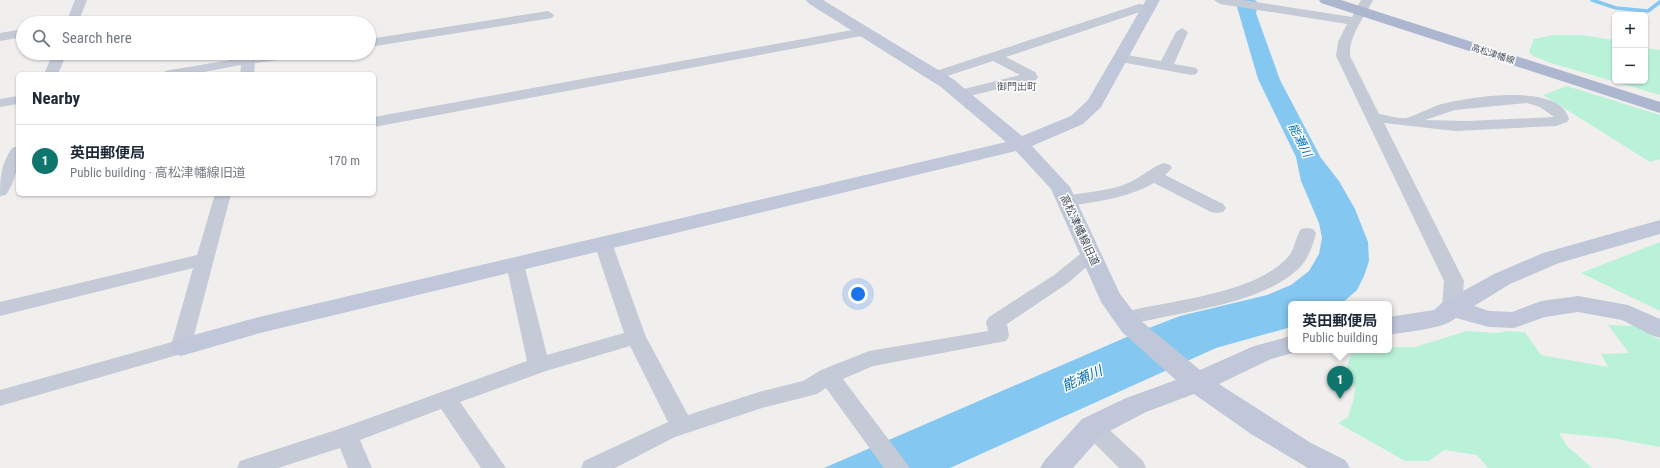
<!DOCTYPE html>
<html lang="en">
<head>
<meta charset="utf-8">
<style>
	:root { --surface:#fff; --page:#f2f2f3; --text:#1f2937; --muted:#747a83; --line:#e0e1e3; --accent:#0f766e }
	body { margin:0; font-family:"Roboto Condensed","Noto Sans JP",sans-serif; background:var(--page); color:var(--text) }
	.controls { position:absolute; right:12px; top:12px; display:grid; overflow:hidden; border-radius:6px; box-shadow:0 1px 3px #0004 }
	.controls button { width:36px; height:36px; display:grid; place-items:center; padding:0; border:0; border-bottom:1px solid var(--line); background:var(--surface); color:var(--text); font:20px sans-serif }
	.you { position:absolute; left:858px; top:294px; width:14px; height:14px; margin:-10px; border:3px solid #fff; border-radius:50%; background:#1a73e8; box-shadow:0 0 0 6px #1a73e833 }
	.badge { display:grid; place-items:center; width:26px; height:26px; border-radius:50%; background:var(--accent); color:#fff; font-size:13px; font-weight:700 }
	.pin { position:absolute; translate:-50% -33px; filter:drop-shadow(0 1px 2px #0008) }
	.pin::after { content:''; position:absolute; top:21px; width:14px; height:12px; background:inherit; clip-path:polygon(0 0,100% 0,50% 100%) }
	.popup { position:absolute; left:1288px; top:301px; width:104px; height:52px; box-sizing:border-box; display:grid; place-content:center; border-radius:6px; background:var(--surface); filter:drop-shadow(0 1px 3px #0005); font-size:13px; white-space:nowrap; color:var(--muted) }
	.popup b { font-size:15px; color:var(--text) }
	.popup::after { content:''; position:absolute; left:50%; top:100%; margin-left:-8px; border:8px solid transparent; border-top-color:var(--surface) }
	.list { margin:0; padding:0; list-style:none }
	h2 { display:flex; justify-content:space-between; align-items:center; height:52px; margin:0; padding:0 16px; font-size:17px }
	h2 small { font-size:13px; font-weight:400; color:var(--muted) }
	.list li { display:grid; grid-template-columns:26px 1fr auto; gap:12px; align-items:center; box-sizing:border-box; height:72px; padding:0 16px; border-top:1px solid var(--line) }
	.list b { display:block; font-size:15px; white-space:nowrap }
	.list p { margin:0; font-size:13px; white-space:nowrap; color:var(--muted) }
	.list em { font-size:13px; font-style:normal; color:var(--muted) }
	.icon { flex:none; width:22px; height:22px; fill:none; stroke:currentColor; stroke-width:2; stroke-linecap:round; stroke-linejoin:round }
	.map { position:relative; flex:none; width:1660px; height:468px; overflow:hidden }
	.search { position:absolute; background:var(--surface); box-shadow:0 1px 3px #0004; left:16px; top:16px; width:360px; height:44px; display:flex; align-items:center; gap:10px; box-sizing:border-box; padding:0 14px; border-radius:22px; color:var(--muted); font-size:15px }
	.panel { position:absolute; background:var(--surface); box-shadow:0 1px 3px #0004; left:16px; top:72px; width:360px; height:124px; border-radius:6px }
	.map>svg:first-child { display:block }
</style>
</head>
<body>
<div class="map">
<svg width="1660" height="468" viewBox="0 0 1660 468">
	<rect width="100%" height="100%" fill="#f1efee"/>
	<path fill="#baf2d9" d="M1554,35H1580L1615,40V81H1645V48L1660,50V95L1551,63L1533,56L1529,52L1534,39Z
		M1567,86L1660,115V159L1650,162L1543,95Z
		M1660,242V311L1581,273Z
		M1608,325L1634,326L1660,340V447L1611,438L1559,433L1567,446L1592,468H1488L1477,455L1444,450L1429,461H1405L1338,423L1348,417L1354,398L1355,388L1347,367L1352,351L1389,350V347H1415L1467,331L1496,333L1508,331L1525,332L1541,355L1608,367L1601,354L1629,353Z"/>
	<path fill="#84c7f1" d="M1235,0H1255L1258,3L1256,13L1280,80L1321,158L1339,181L1355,209L1368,242L1369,261L1364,276L1357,290L1341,304H1291V327L1216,348L950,468H824L1136,333L1180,316L1267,295L1291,285L1309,271L1319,254L1322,238L1319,223L1301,181L1296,157L1258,79Z"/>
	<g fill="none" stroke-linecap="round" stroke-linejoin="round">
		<path stroke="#84c7f1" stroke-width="3.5" d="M1592,0L1616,8L1648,11L1660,2"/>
		<path fill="#c4cad6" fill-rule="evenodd" d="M75,0H87L78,23H66Z
			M1214,0H1243L1352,17L1361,0H1373C1364,18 1349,35 1350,56L1379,114C1387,115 1398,119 1406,118C1412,117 1430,108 1438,105C1465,98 1560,81 1569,119L1567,122L1556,126L1455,131L1384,123L1464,281L1462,308L1459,313L1452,315L1445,313L1442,308L1444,281L1336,56L1338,42L1347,24L1220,4ZM1527,103L1540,107L1554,117L1467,121L1425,120L1455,110Z
			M1139,4L1152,6L1154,9L1152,12H1140L1006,57L1035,72L1038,77L1036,80L961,98L956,97L954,94L956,91L1020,75L993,61L935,80L930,79L928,76L930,73Z
			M548,11L554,15L552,18L369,47V39Z
			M863,28L867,29L869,32L867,35L374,127V117Z
			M1182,28L1188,32L1174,64L1196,68L1198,71L1196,74L1191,75L1121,62L1116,61L1114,58L1116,55L1121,54L1161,61L1176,32Z
			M23,29V37L0,41V33Z
			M53,53H67L58,74H44Z
			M272,53H309L307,56L302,57L255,63L254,74H240L241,65L193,74H163L165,71L170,70Z
			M18,96V104L0,107V99Z
			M18,146C18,165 17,179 6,195L0,196C0,177 1,164 12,148Z
			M1164,163L1170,165L1172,168L1165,175L1223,204L1226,208L1223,212L1217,213L1211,212L1154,183C1128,198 1096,202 1067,206L1061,205L1058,201L1061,197C1082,192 1105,192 1126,184C1139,179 1153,166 1164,163Z
			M215,194H231L191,347L188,352L0,406V390L172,342L193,268L0,316V302L197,255Z
			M1307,228L1313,229L1316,233C1313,245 1309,257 1301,266C1265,305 1175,312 1124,326L1117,324L1114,319L1117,314L1124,312C1171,300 1255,294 1288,257C1295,249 1295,238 1301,229Z
			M603,237L609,239L612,243L646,337L688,415L759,392L803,381L821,370L869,351L988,331L986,322L989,317L1054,275L1084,251L1091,249L1098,251L1100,255L1068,283L1007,324L1009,336L1006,341L873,366L843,379L910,468H884L826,388L817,394L762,408L675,437L615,468H581L584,461L668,422L630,346L546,371L460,402L506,468H481L441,409L360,440L372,468H348L340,448L278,468H237L240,461L339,429L527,361L506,264L508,260L515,258L522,260L524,264L547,355L624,333L594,243L597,239Z
			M1092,418L1100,421L1143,461L1146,468H1119L1084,433L1080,427L1084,421Z"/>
		<path fill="#c0c7d9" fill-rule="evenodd" d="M806,0H823L953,79L1022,136L1071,116L1088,100L1146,0H1160L1101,107L1083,124L1032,146L1070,187L1120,294L1140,320L1200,370L1254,346L1291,336V350H1301L1300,351L1271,359L1219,384L1311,443L1345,460L1350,468H1308L1251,434L1194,394L1146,412L1102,435L1073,468H1040L1045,460L1082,419L1126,398L1176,380L1122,332L1101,302L1051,189L1016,151L260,333L181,356L172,353L168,347L172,341L259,317L1006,142L941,87L808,3Z
			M1660,220V234L1559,263L1510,284L1474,306L1489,311L1512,312L1541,301L1578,296L1628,305L1660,319V338L1651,335L1622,320L1578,312L1545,317L1514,328L1489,327L1456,318C1441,330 1408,331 1389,335V317L1434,310L1443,302L1494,274L1543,253Z"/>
		<path fill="#acb7cf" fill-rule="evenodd" d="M1319,0H1341L1660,102V113L1321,3Z"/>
	</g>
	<g text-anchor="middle" stroke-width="3" stroke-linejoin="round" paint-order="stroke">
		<g font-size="9" fill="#454d5d" stroke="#fff">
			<text transform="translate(1493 54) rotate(18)" y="3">高松津幡線</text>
		</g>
		<g font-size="10" fill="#5a5d64" stroke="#fff">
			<text x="1017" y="90">御門出町</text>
		</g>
		<g font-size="11" fill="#454d5d" stroke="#fff">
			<text transform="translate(1080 230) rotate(65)" y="4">高松津幡線旧道</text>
		</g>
		<g font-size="12" font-style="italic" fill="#046eb1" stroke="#fff">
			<text transform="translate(1300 140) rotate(63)" y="4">能瀬川</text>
		</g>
		<g font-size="14" font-style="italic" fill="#046eb1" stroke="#fff">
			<text transform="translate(1082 378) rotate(-24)" y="5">能瀬川</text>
		</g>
	</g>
</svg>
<div class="controls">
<button>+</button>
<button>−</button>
</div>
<div class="you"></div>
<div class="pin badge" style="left:1340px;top:399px">1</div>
<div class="popup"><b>英田郵便局</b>Public building</div>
<div class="search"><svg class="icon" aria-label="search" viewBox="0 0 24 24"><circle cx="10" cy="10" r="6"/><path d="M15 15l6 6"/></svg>Search here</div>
<section class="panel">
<h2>Nearby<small></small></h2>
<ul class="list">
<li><span class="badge">1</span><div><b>英田郵便局</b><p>Public building · 高松津幡線旧道</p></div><em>170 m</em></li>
</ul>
</section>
</div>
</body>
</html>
